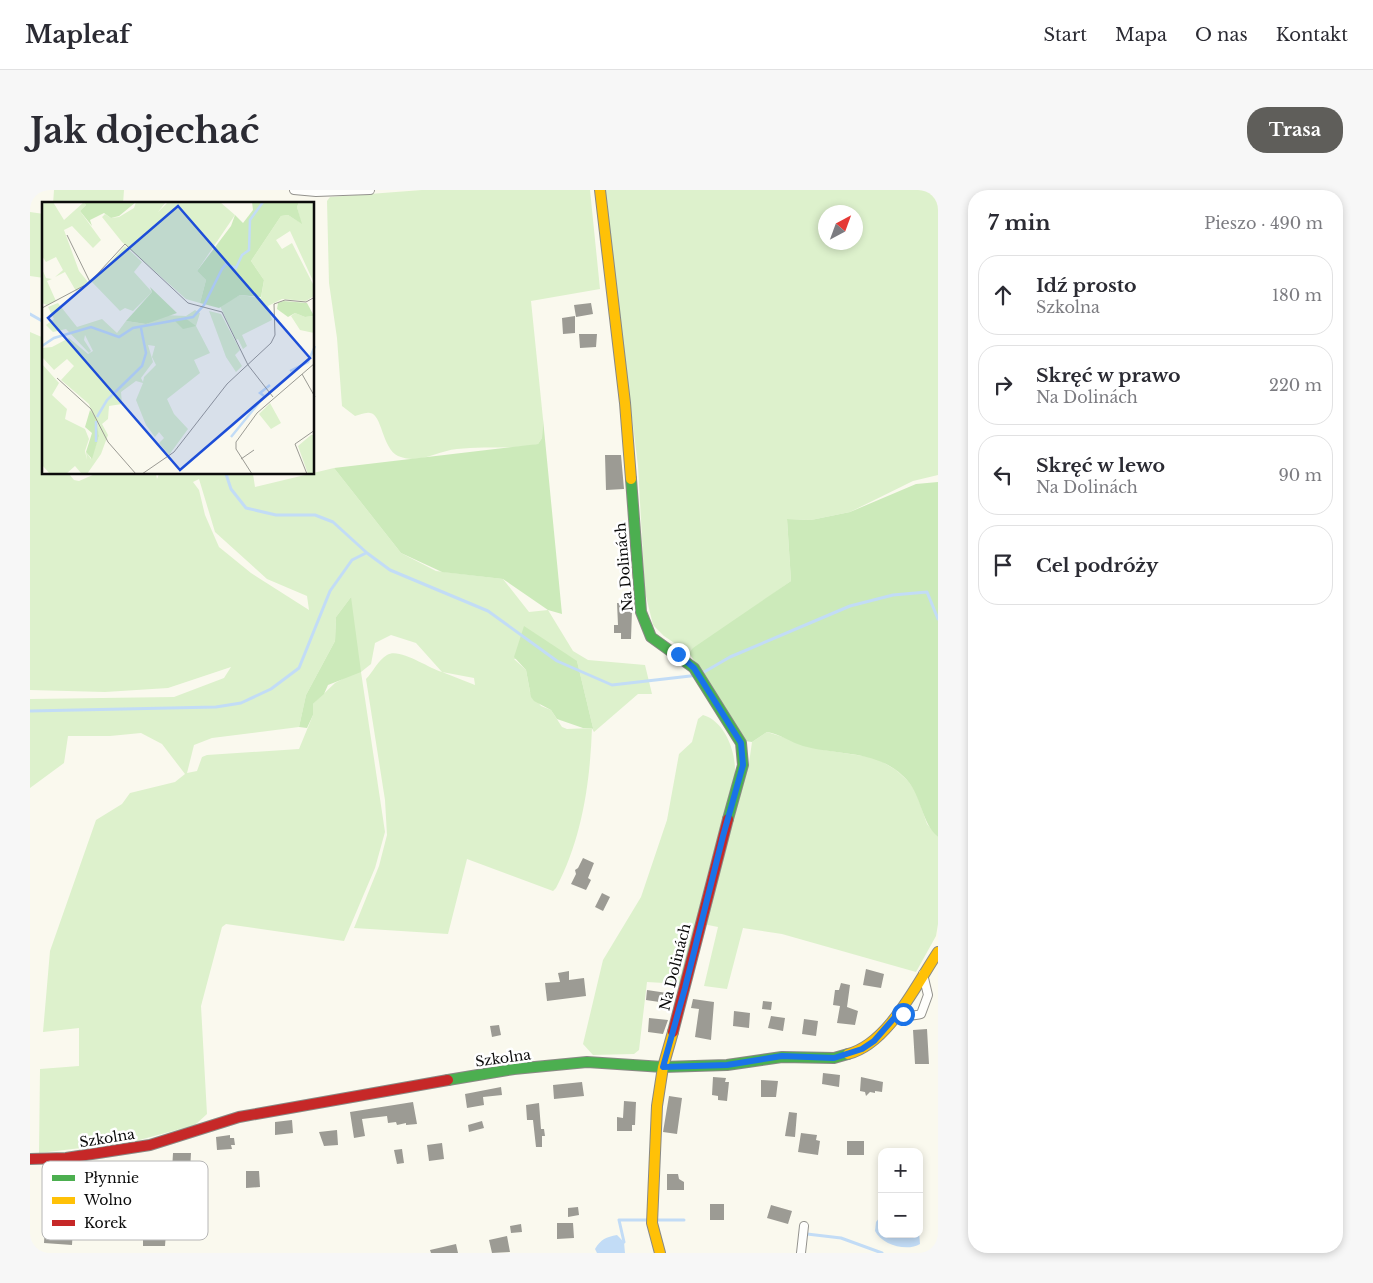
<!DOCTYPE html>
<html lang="pl">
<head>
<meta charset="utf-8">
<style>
	:root { --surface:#fff; --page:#f7f7f7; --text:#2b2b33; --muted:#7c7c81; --line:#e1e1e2; --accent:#5f5e5a }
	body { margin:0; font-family:"Libre Baskerville",serif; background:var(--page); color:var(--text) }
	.controls { position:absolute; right:15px; bottom:15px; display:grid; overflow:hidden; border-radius:10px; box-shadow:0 2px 8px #0003 }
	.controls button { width:45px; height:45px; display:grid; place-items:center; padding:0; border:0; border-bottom:1px solid var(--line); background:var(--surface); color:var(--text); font:25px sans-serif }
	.compass { position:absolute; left:788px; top:15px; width:45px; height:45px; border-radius:50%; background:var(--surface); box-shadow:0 2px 8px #0003; rotate:41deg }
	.stop { position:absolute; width:15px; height:15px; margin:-11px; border:4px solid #1a73e8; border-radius:50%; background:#fff }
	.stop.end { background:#1a73e8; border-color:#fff; box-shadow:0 1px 5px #0008 }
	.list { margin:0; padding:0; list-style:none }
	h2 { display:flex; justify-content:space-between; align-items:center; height:65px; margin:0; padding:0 20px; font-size:21px }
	h2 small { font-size:16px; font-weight:400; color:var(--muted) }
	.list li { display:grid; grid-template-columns:32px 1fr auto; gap:15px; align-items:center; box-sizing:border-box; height:80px; margin:0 10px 10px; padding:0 10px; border:1px solid var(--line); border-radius:20px }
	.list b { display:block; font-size:19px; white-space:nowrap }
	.list p { margin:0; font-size:16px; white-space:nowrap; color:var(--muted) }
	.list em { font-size:16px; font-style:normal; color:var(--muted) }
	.icon { flex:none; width:28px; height:28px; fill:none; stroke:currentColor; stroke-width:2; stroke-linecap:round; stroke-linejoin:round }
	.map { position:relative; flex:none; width:908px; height:1063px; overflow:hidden; border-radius:20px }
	header { display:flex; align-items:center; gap:30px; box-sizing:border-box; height:70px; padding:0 25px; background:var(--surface); border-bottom:1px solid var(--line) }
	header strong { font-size:24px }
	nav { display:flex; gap:28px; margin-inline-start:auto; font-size:18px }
	.intro { display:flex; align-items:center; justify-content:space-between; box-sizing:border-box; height:120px; padding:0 30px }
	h1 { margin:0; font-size:35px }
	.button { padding:12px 22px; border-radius:20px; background:var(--accent); color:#fff; font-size:18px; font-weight:700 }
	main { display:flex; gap:30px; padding:0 30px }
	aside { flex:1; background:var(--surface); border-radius:20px; box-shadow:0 2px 8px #0003 }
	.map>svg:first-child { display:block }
</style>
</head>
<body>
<header>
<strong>Mapleaf</strong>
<nav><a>Start</a><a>Mapa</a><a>O nas</a><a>Kontakt</a></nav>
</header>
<div class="intro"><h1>Jak dojechać</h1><a class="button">Trasa</a></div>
<main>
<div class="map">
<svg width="908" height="1063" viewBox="0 0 908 1063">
	<rect width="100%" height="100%" fill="#faf9ee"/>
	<path fill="#ddf1cc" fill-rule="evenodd" d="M24,0H94L93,14H23Z
		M392,0H560L570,99L501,111L513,229L512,248L508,254C482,260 454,256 427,259C407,261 389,275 368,266C352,258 352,224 340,223C335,222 330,225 325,226L312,216L307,148L299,93L297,11L300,7Z
		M574,0H908V285L883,291L820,322L781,330L757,329L761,391L659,463L634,446L623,435L615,402L608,276ZM796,22H826V52H796Z
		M0,22L14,24V88L0,86Z
		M0,142L14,148V284H39L44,290L49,291L65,284H126L127,289L129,284H223L225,297L304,278L371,363L406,381L473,389L499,422L518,420L543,461L558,470L615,475L622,504H608L564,542L547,471L484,469L496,480L500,502L511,516L521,520L532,537L537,539L562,538C560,593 552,649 526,698L523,701L437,669L418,744L324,738L349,676L357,645L355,610L336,489C343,482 348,470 357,465C369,457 398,478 412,482L386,453L361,445L345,453L341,474L331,482L355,642L345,678L314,751L196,734L192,737L171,816L177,924L165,935L102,952L9,963L10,879L49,876V838L13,842L20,761L66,630L92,614L100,603L145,592L155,584L132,554L111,543L80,546H38L34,573L0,598V509L144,507L194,488L201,477L138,498L75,502L0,500ZM169,289L185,342L237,389L277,406L279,420L221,383L189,357L175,325L169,300L163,292ZM321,407L320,485L305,493L283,514V525L269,559L177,565L172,567L167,581L157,583L164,555L182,548L269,537L276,505L305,451L306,427ZM412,482L444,488L445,495Z
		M673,525C694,531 705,559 705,580C706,609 690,641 682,668C670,710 662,752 652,794L617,792L609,860L604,864L563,865L553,854L573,770L611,707L637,630L649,564L662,552L668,529Z
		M737,542L794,560L846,568L866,580L878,591L886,602L897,634L908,647V734L906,746L886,782L752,744L713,738L697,799L674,796L688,737L673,734L719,573L722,552Z"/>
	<path fill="#cceaba" d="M513,229L532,424L518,420L473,389L412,382L371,363L304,278L508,254L512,248Z
		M908,292V647C891,632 892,607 877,590C849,559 809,566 773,556C760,552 750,544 737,542L722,552L715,551L659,463L663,458L761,391L757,329L781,330L820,322L886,294Z
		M321,407L331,482L298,495L294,504L283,514V525L277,538L269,537L276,505L305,451L306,427Z
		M494,436L547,471L564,542L562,538H553L527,529L521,520L504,511L501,507L496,480L484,467Z"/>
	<path fill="#c2dcf6" d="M850,1027L852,1044H889V1042L890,1054C877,1062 852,1055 845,1041L846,1032Z
		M587,1045L594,1052L595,1063H567L565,1059C571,1049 576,1047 587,1045Z"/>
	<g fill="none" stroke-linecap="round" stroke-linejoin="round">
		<path stroke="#c2dcf6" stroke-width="3" d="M0,124L14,132
			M196,284L201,299L216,318L246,325H285L303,332L337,363L360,380L458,421L527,471L582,495L669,485L700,467L820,416L863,405L897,402L908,429
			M0,521L186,517L211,513L241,499L269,478L300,401L322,370L336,363
			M777,1044L811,1048L852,1063
			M591,1054L594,1052L589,1030H654"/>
	</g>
	<path fill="#9c9b94" d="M561,113L563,124L546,127L544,115Z
		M545,126V143L533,144L532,128Z
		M549,144H567L566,157L550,158Z
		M575,265H591L594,299L576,300Z
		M587,413H599V420H602L601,449H591V443H584V435H588Z
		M553,668L564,673L558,688L561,690L556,700L541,694L546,684L545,680L548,678Z
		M572,703L580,707L573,721L565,717Z
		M836,779L854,784L851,798L833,795Z
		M539,781V790L554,788L556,806L517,811L515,793L530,792L528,783Z
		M811,793L820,795L817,817L828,821L825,835L807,833L810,816L803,815L805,800H809Z
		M617,800L637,803L636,813L616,810Z
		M663,809L684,812L681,850L665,847L669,819L661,818Z
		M733,811L742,812L741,820L732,819Z
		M704,821L720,823L719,838L703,836Z
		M741,826L755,828L753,841L738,838Z
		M619,828L638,830L633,844L618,842Z
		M774,829L788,831L786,846L772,844Z
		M469,835L471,845L462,847L460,836Z
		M897,839L899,874H885L883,840Z
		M793,883L810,885L809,897L792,894Z
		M683,887L696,888L695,892H699L697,911L688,910V906L682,905Z
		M831,887L853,892L852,902L845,901V903L840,902L836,906L835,902L830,901Z
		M731,890L748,891L746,907H731Z
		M552,892L554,906L524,909L523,895Z
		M471,897L472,905L453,907L454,915L437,918L435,904Z
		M639,906L652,908L647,944L633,942Z
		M594,911L606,912L605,935H602V941H587V927L593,928Z
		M383,912L387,934L376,935V933L367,935L366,932L358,933L357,926L332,929L335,946L324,948L320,922Z
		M509,913L511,939H514L515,946H512V957H506L503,930H497L496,915Z
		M759,922L767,923L765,947L755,946Z
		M262,930L263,943L245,945V932Z
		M452,931L454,938L439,942L438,935Z
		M307,940L308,955L294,956L289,942Z
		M771,943L787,945L786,950L790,951L788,965L768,962Z
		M200,945V948H204L205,955H201L202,959L187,960L186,947Z
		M817,951H834V965H817Z
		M412,953L414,969L399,971L397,955Z
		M372,959L374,973L367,974L364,960Z
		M143,963H161L160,981L142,980Z
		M216,981H229L230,997L216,998Z
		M637,984H648L649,989L654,992V1000H637Z
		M680,1014H694V1030H680Z
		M741,1015L762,1021L758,1034L737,1028Z
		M548,1017L549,1025L538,1027V1018Z
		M113,1032L131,1033L130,1043H136L135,1056H113Z
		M527,1033H543L544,1048L527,1049Z
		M491,1034L492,1042L481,1043L480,1036Z
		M15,1036L43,1038L42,1055L14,1053Z
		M477,1046L480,1062L462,1063L459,1050Z
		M426,1054L428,1063H401L400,1060Z"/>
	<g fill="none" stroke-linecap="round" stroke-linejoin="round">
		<defs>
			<path id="street" d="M264,0L286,2L340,0
				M865,827C875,824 882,827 891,824L898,805L893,784
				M771,1063L774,1036"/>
			<path id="fast" d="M601,289L611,422L621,447L664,478L711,553L713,575L698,629
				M418,890L484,879L557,872L633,877L697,875L752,867L804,868L818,864"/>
			<path id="slow" d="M570,0L595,213L601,289
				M818,864C858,854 886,795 908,762
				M630,1063L622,1033L627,916L633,877L643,842"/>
			<path id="jam" d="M643,842L698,629
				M0,969L36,968L120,955L209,927L418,890"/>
		</defs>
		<use href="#street" stroke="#93928d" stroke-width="10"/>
		<use href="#fast" stroke="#898984" stroke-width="12"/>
		<use href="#slow" stroke="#898984" stroke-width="12"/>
		<use href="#jam" stroke="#898984" stroke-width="12"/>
		<use href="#street" stroke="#fefefc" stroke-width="8"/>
		<use href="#fast" stroke="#4caf50" stroke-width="10"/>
		<use href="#slow" stroke="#ffc107" stroke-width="10"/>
		<use href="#jam" stroke="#c62828" stroke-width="10"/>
	</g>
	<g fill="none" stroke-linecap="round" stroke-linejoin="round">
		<path stroke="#1a73e8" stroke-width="6" d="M648,464L664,478L711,553L713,575L693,646L655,798L633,877L697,875L752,866L804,868L832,859L844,851L865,827L873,824"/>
	</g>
	<g text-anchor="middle" stroke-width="5" stroke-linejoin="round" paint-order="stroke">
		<g font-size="14" fill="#0b0b0b" stroke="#fff">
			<text transform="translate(594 377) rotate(-95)" y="5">Na Dolinách</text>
			<text transform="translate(645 777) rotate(-76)" y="5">Na Dolinách</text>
			<text transform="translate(473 868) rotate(-8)" y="5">Szkolna</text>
			<text transform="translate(77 948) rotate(-9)" y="5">Szkolna</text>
		</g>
	</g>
	<g transform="translate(12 12)">
		<rect width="272" height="272" fill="#faf9ee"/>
		<path d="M0,0H11L22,18L42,0L44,3L38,9L59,38L51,46L30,24L22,28L37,69L46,80L34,89L23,70L13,75L21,68L14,55L4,60L0,54ZM94,0H124L116,10L126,0H178L193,13L155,69L164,78L158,101L144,97L80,40L60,15L63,12L69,16L77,15L92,6ZM257,0H272V81L248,29L234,38L240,47L250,41L272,84V94L264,99L240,97L226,104L230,118L200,133L205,144L201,147L196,137L194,138L178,104L198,93L219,96L222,78L209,59L239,14L246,13L259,21L255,5ZM83,44L100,60L92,70L110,90L91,109L83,106L78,109L50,80ZM0,67L4,76L10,77L5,79L14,99L5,103L0,101ZM16,101L35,125L60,117L75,131L84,119L104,122L122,113L144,114L153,108L158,111L154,124L168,151L152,158L158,171L125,197L132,212L146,227L127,253L117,241L122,236L117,230L113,235L104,223L94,198L101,181L94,179L79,190L80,202L67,204L66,217L60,222L66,233L59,252L45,272L39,271L33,264L24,272H8L0,263V162L17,181L10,193L25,207L23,217L43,227L47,237L43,249L45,258L44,250L49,257L57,234L47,202L19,178L32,164L25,157L12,168L0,155V146L10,145L27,136L46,152L51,149L43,133L42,138L49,149L47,151L24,127L11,130L4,123L12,117L6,105ZM106,143L113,144L110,155L114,163L102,175L101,180L99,176L111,160ZM167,109L179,112L198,148L193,153L200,164L194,170L184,155ZM253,111L263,115L272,114V131L258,128L249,114ZM228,201L239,221L229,227L217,212ZM269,233H272V272H266L256,244Z" fill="#ddf1cc" fill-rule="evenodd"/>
		<path d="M42,0H94L77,14L69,16L62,11L48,18L50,24L38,9L44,3ZM210,0H257L255,5L260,22L246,13L239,14L209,59L222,78L219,95L198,93L177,106L158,101L164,78L155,69L189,24L193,13L201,21L211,8ZM108,85L135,111L104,122L84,119L110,90ZM242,99L265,101L272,114L263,115L253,111L246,115L235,107L236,101ZM143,116L154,124L141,127L131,117ZM48,208L53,215L57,234L50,257L44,250L50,231L43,225Z" fill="#cceaba"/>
		<path fill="none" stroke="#c2dcf6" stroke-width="2.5" d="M0,144L12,136L49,125L77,135L91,126L151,115L162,103L180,67L184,62L194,66L200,53L207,48L208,18L221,0M248,169L266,160L273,144M222,194L218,191L228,183M55,215L65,198L100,164L104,151L99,126M54,219V240M189,235L220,197"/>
		<path fill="none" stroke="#9a9a93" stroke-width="1" d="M25,33L48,80M0,106L47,81L83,42L146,101L180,110L206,163L231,195M260,172L273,195M15,176L49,207L66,240L94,272M199,257L212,248M100,272L132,250L185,182L229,141L233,133L232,102L243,98L264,100L273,95M210,272L194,247V240L215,211L273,161M265,272L253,242L273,228"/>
		<path fill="#1d4ed8" fill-opacity="0.15" stroke="#1d4ed8" stroke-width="2.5" d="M136,4L268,156L138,268L6,116Z"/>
		<rect width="272" height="272" fill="none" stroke="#0b0b0b" stroke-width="2.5"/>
	</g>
	<rect x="12" y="971" width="166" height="79" rx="8" fill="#fff" stroke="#b6b6b6" stroke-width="1"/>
	<rect x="22" y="985" width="23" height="6" fill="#4caf50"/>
	<rect x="22" y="1007" width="23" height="7" fill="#ffc107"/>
	<rect x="22" y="1030" width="23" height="6" fill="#c62828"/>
	<g font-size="14" fill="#0b0b0b">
		<text x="54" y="993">Płynnie</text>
		<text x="54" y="1015">Wolno</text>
		<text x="54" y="1038">Korek</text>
	</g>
</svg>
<div class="controls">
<button>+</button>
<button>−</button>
</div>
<svg class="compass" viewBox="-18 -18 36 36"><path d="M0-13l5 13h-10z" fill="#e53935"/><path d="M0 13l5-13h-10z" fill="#7c7c81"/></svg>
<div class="stop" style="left:873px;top:824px"></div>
<div class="stop end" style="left:648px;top:464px"></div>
</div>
<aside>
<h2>7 min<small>Pieszo · 490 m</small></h2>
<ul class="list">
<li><svg class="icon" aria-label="ahead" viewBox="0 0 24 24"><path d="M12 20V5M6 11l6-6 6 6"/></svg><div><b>Idź prosto</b><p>Szkolna</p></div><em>180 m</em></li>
<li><svg class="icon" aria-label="right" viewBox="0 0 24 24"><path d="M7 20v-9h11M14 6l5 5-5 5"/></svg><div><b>Skręć w prawo</b><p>Na Dolinách</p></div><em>220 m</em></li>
<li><svg class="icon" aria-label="left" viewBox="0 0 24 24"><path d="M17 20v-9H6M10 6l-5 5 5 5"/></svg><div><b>Skręć w lewo</b><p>Na Dolinách</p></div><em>90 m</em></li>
<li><svg class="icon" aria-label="arrive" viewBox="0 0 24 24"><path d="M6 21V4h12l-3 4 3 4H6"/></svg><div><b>Cel podróży</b></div></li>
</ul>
</aside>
</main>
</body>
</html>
